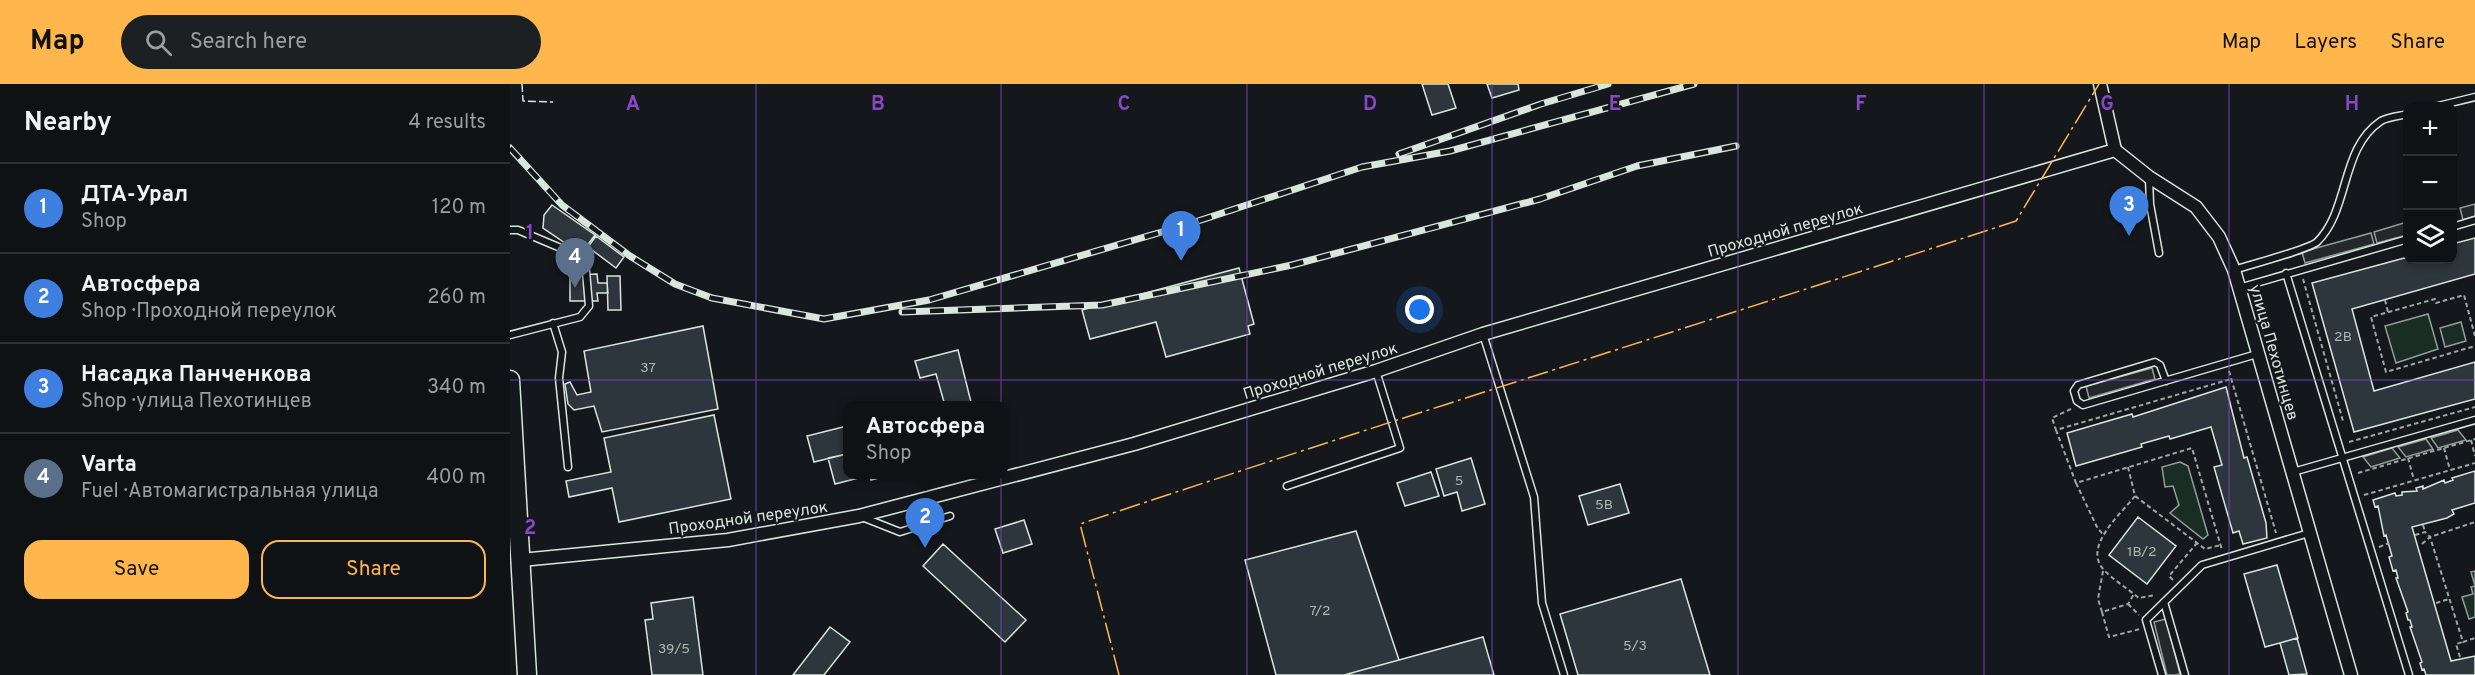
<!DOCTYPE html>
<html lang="en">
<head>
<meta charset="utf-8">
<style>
	:root { --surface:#0f1215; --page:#1d2022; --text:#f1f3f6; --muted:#9b9ea0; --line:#2f3234; --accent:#ffb74d }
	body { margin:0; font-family:Overpass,sans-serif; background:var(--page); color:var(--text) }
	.controls { position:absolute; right:18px; top:18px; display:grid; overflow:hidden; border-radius:12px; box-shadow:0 3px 9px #0003 }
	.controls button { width:54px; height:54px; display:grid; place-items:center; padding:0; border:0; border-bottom:2px solid var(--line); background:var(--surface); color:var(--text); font:30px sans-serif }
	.you { position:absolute; left:910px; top:226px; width:21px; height:21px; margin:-15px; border:4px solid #fff; border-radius:50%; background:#1a73e8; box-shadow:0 0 0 9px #1a73e833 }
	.badge { display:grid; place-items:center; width:39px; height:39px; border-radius:50%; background:var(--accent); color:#fff; font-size:20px; font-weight:700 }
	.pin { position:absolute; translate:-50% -50px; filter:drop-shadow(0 2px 3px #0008) }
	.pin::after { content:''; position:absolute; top:32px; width:21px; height:18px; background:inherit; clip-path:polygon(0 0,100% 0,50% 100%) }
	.popup { position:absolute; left:333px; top:317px; width:165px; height:78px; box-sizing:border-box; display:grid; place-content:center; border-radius:12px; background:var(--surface); filter:drop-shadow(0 2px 4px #0005); font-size:20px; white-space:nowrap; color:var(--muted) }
	.popup b { font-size:22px; color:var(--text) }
	.popup::after { content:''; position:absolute; left:50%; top:100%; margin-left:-12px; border:12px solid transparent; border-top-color:var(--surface) }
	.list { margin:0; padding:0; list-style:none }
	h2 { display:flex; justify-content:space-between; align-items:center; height:78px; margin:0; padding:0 24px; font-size:26px }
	h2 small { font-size:20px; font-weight:400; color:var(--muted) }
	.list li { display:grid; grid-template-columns:39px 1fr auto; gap:18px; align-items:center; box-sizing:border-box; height:90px; padding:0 24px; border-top:2px solid var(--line) }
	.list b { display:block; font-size:22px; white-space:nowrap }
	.list p { margin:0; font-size:20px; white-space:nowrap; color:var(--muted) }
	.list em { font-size:20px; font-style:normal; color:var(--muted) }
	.actions { display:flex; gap:12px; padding:18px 24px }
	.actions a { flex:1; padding:14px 0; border:2px solid var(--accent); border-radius:18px; text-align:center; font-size:21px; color:var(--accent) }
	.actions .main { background:var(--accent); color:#111 }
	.icon { flex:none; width:33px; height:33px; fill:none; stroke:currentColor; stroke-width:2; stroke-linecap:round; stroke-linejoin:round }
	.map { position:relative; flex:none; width:1965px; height:591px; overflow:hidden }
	header { display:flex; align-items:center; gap:36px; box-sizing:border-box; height:84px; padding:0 30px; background:var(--accent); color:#111 }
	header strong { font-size:28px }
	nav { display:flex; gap:33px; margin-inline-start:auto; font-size:21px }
	.search { width:420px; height:54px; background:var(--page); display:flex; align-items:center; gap:15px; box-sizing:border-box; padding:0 21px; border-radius:33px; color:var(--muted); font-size:22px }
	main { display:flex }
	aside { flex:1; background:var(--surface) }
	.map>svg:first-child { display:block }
</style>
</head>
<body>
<header>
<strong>Map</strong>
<div class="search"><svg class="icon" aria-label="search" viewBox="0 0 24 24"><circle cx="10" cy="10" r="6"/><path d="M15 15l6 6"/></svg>Search here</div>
<nav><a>Map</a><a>Layers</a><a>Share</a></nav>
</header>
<main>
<aside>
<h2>Nearby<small>4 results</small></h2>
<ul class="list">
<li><span class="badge" style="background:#3f7fe0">1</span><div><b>ДТА-Урал</b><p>Shop</p></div><em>120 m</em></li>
<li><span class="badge" style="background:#3f7fe0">2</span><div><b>Автосфера</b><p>Shop · Проходной переулок</p></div><em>260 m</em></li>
<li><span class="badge" style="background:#3f7fe0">3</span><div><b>Насадка Панченкова</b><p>Shop · улица Пехотинцев</p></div><em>340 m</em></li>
<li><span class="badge" style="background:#5c6f8a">4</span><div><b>Varta</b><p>Fuel · Автомагистральная улица</p></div><em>400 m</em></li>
</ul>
<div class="actions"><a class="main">Save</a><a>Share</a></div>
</aside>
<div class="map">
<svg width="1965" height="591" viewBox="0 0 1965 591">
	<rect width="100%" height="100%" fill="#14181c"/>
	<path fill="#1a2d24" stroke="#939e99" stroke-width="1.5" d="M1918,230L1928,265L1886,279L1875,242Z
		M1951,238L1956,257L1935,263L1930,244Z
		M1670,378L1678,382L1698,451L1693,455L1660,429L1669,421L1663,402L1655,403L1652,383Z
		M1965,487V533L1959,535L1952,513L1963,510L1961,503L1965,502L1961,488Z"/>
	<path fill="#24282b" stroke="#939e99" stroke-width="1.5" d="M1965,120V132L1953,136L1950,124Z
		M1897,138V151L1867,159L1864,148Z
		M1861,149L1864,160L1795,179L1792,168Z
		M1642,284L1645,295L1579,314L1576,302Z
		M1948,346L1956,356L1928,364L1921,354Z
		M1916,355L1923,365L1896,373L1888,363Z
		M1882,364L1890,374L1861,383L1853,373Z
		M1656,535L1670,590L1665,591H1657L1644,538Z"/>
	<path fill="#2c363c" stroke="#d8e6dc" stroke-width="1.5" d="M912,0H938L946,24L922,31Z
		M977,0H1008L1009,6L982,14Z
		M42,121L85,151L76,163L67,156L61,163L33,144L34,131Z
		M86,152L114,173L106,184L78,163Z
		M1965,154V190L1842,225L1864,307L1965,278V315L1844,348L1802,199L1898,173V176H1942V160Z
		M729,184L744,240L738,242L740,250L656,273L646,238L580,255L572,226Z
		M87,190L88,199H97L98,209H87L88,217H60V191Z
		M97,192H110L111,226H98Z
		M193,242L208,325L92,348L84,322L64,326L58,320L55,300L60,298L67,311L81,308L74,267Z
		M448,266L462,322H419L434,318L426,290L410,294L405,277Z
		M1716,303L1734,374L1737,373L1756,439L1757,454L1733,460L1729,447L1723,449L1704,383L1712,381L1701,343L1660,355L1659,352L1631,360L1632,363L1566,382L1557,349L1622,330L1623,333Z
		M204,331L221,415L109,438L102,404L59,413L56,397L101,388L94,354Z
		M337,342V370L304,378L297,352Z
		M337,370V390L360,391L325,400L318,374Z
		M961,374L975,420L952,427L947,408L934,412L926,385Z
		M1965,387V419L1942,426L1944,430L1937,434L1902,443L1941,577L1965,572V591H1916L1914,585L1912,586L1910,579L1912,578L1900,543H1902L1900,536H1898L1896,529L1898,528L1886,494H1888L1886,486L1883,487L1879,473L1882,472L1876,451L1874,452L1868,422L1865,423L1863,416L1885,409L1886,412L1892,411V408L1907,407L1906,404L1913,402V405L1934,396L1935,399L1943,396L1942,394Z
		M921,388L929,412L895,422L887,399Z
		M360,390H384L361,396Z
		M1110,400L1119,429L1078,441L1069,412Z
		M1628,433L1666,462L1637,500L1599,471Z
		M514,436L522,460L493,469L485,445Z
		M846,447L889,576L834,591H766L735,476Z
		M433,460L516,536L495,558L413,482Z
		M1767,481L1788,554L1755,563L1734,490Z
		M1171,495L1200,591H1068L1050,530Z
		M183,513L193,591H142L135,536L143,535L141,519Z
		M320,543L340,558L314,591H283Z
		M973,553L984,591H834L889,576Z
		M1787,554L1797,590L1779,591L1770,559Z"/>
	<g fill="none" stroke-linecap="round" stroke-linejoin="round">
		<defs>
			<path id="service" d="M1928,22L1965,13
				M1639,94L1640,120L1649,169
				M1942,143L1965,136
				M0,146H8L53,165L76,187L79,222L70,233L0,251
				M1724,186C1739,181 1800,165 1807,158C1840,126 1830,64 1871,37C1878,33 1890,32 1898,30
				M1776,189L1899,591
				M1729,204L1898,155
				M43,239L52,268L49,294L58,383
				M973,250L1024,413L1032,519L1054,591
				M1656,297L1650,281L1645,278L1568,301L1564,307L1567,317L1573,321L1747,270
				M1783,388L1965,336
				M777,402L890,364L866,287
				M352,433L390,448L440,432
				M1654,518L1675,591
				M1652,591L1636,536L1692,481L1799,449"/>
			<path id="minor" d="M1590,0L1605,66L1639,93L1686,123L1709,153L1724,186L1841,591
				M11,476L218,456L349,432L624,360L866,287L973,250L1605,66"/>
			<path id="secondary" d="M0,296L17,591"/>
		</defs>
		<use href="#service" stroke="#d8e6dc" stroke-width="9"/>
		<use href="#minor" stroke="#d8e6dc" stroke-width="15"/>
		<use href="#secondary" stroke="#d8e6dc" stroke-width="21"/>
		<path stroke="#9da8a2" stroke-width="2" stroke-dasharray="4.5 3" stroke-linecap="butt" d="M1793,195L1833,337
			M1875,216L1878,228
			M1965,252L1954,211L1926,219L1925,215L1861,233L1876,288L1965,262
			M1719,287L1766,449
			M1561,325L1542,334L1546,346L1721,295
			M1546,346L1566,399L1682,364L1712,466
			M1961,356L1965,372
			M1839,358L1965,323
			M1934,364L1940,386
			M1898,374L1904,396
			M1618,383L1625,412L1695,465L1711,461
			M1848,389L1965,355
			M1566,399L1587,443L1594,452
			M1854,411L1965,379
			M1625,412C1610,431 1571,464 1595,487C1605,497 1618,505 1629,514L1645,511
			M1913,441L1915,448
			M1905,451L1915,448L1920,453L1953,558L1965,554
			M1912,460L1920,453L1965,438
			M1869,463L1879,459
			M1593,487L1588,515L1592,528L1618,520L1624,510
			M1663,496L1659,492L1687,459
			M1926,519L1939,515
			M1618,520L1629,531
			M1592,528L1599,553L1630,545
			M1950,573L1946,560L1953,558"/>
		<use href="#service" stroke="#14181c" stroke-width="6"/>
		<use href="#minor" stroke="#14181c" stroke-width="12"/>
		<use href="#secondary" stroke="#14181c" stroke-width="18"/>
		<defs>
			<path id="rail" d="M0,64L52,121L120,172L165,200L202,214L314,235L419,216L679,140L852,83L940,67L1184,0
				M889,70L1031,20L1098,0
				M392,228L592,221L782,181L1030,115L1127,82L1226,62"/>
		</defs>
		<use href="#rail" stroke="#d8e6dc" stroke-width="7"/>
		<use href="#rail" stroke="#14181c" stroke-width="4.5" stroke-dasharray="14" stroke-linecap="butt"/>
		<path stroke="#d8e6dc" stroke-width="1.5" stroke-dasharray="8 3" stroke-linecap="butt" d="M12,0L13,17L43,18"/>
		<path stroke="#ffb74d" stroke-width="1.5" stroke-dasharray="21 4.5 3 4.5" stroke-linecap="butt" d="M609,591L570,440C881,336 1194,239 1506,137L1589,0"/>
	</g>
	<path fill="none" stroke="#8948c3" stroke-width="1.5" stroke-opacity="0.55" d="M246,0V591M491,0V591M737,0V591M982,0V591M1228,0V591M1474,0V591M1719,0V591M0,296H1965"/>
	<g text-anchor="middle" stroke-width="4.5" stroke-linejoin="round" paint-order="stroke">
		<g font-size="14" fill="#adbab4">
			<text x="1833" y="257">2В</text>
			<text x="138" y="288">37</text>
			<text x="949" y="401">5</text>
			<text x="1094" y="425">5В</text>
			<text x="1632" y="472">1В/2</text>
			<text x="810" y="531">7/2</text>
			<text x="1125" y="566">5/3</text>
			<text x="164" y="569">39/5</text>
		</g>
		<g font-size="16" fill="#d8e6dc" stroke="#14181c">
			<text transform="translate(1275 145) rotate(-16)" y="6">Проходной переулок</text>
			<text transform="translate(1765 268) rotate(74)" y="6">улица Пехотинцев</text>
			<text transform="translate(810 286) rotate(-17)" y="6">Проходной переулок</text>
			<text transform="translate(238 433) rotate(-8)" y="6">Проходной переулок</text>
		</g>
	</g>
	<g font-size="20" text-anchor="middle" font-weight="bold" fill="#8948c3" stroke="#14181c" stroke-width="4.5" stroke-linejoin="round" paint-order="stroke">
		<text x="123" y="26">A</text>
		<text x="368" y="26">B</text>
		<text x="614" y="26">C</text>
		<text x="860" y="26">D</text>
		<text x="1105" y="26">E</text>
		<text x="1351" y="26">F</text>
		<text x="1597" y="26">G</text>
		<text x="1842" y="26">H</text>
		<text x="20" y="155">1</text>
		<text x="20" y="450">2</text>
	</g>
</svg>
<div class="controls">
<button>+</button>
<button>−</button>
<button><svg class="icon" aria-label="layers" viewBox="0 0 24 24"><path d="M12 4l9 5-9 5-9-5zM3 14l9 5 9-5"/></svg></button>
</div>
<div class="you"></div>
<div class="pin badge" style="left:671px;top:177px;background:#3f7fe0">1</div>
<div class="pin badge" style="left:415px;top:464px;background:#3f7fe0">2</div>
<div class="popup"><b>Автосфера</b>Shop</div>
<div class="pin badge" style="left:1619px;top:152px;background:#3f7fe0">3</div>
<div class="pin badge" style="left:65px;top:204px;background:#5c6f8a">4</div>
</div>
</main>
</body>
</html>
